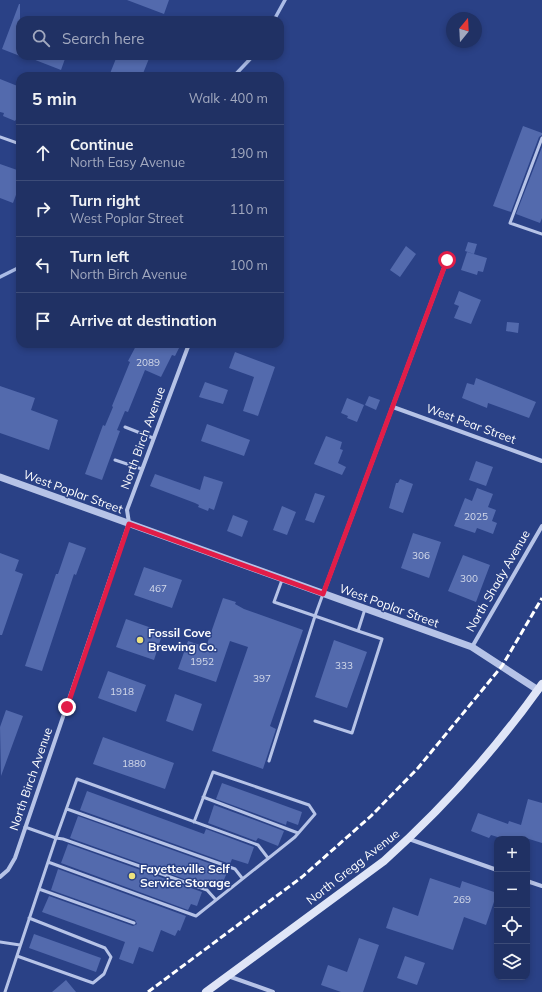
<!DOCTYPE html>
<html lang="en">
<head>
<meta charset="utf-8">
<style>
	:root { --surface:#203164; --page:#28396a; --text:#f1f3f6; --muted:#a2a9bf; --line:#3d4c78 }
	body { margin:0; font-family:Mulish,sans-serif; background:var(--page); color:var(--text) }
	.controls { position:absolute; right:12px; bottom:12px; display:grid; overflow:hidden; border-radius:8px; box-shadow:0 2px 6px #0003 }
	.controls button { width:36px; height:36px; display:grid; place-items:center; padding:0; border:0; border-bottom:1px solid var(--line); background:var(--surface); color:var(--text); font:20px sans-serif }
	.compass { position:absolute; left:446px; top:12px; width:36px; height:36px; border-radius:50%; background:var(--surface); box-shadow:0 2px 6px #0003; rotate:18deg }
	.stop { position:absolute; width:12px; height:12px; margin:-9px; border:3px solid #e11d48; border-radius:50%; background:#fff }
	.stop.end { background:#e11d48; border-color:#fff; box-shadow:0 1px 4px #0008 }
	.list { margin:0; padding:0; list-style:none }
	h2 { display:flex; justify-content:space-between; align-items:center; height:52px; margin:0; padding:0 16px; font-size:17px }
	h2 small { font-size:13px; font-weight:400; color:var(--muted) }
	.list li { display:grid; grid-template-columns:26px 1fr auto; gap:12px; align-items:center; box-sizing:border-box; height:56px; padding:0 16px; border-top:1px solid var(--line) }
	.list b { display:block; font-size:15px; white-space:nowrap }
	.list p { margin:0; font-size:13px; white-space:nowrap; color:var(--muted) }
	.list em { font-size:13px; font-style:normal; color:var(--muted) }
	.icon { flex:none; width:22px; height:22px; fill:none; stroke:currentColor; stroke-width:2; stroke-linecap:round; stroke-linejoin:round }
	.map { position:relative; flex:none; width:542px; height:992px; overflow:hidden }
	.search { position:absolute; background:var(--surface); box-shadow:0 2px 6px #0003; left:16px; top:16px; width:268px; height:44px; display:flex; align-items:center; gap:10px; box-sizing:border-box; padding:0 14px; border-radius:12px; color:var(--muted); font-size:15px }
	.panel { position:absolute; background:var(--surface); box-shadow:0 2px 6px #0003; left:16px; top:72px; width:268px; height:276px; border-radius:12px }
	.map>svg:first-child { display:block }
</style>
</head>
<body>
<div class="map">
<svg width="542" height="992" viewBox="0 0 542 992">
	<rect width="100%" height="100%" fill="#2a4186"/>
	<g fill="none" stroke-linecap="round" stroke-linejoin="round">
		<path stroke="#abbce7" stroke-width="3.5" d="M274,20L285,0
			M234,76L253,56
			M0,277L20,267"/>
	</g>
	<path fill="#536aad" d="M127,0H169L164,14Z
		M19,4H20V56L2,49Z
		M25,56H66L61,70Z
		M117,56H150L142,76H109Z
		M0,79L20,87V119L17,118L15,121L3,116L4,113L0,112Z
		M523,126L542,133V135L539,137L511,212L493,206Z
		M542,147V218L540,223L516,214Z
		M0,164L20,171V184L13,203L0,198Z
		M468,242L477,244L474,254L465,251Z
		M406,246L416,254L400,277L390,270Z
		M467,252L487,258L483,272L478,271L477,275L461,270Z
		M459,291L481,300L471,324L454,318L459,306L454,304Z
		M507,322L519,323L518,333L506,331Z
		M137,344H181L175,356L172,355L161,377L145,370L128,412L125,411L117,430L120,431L102,480L85,474L103,425L105,426L113,407L112,406L130,362L128,361Z
		M235,352L275,367L258,416L243,411L254,377L229,368Z
		M476,378L536,402L529,418L488,403L487,408L462,398L467,383L474,385Z
		M205,382L228,390L223,404L199,397Z
		M0,386L35,398L31,410L58,420L49,450L0,433Z
		M369,396L380,400L376,410L365,405Z
		M347,398L364,405L357,422L347,418L348,416L341,413Z
		M207,424L250,440L244,456L201,441Z
		M326,436L342,442L340,449L343,450L338,463L346,467L342,475L314,464Z
		M476,461L493,467L486,486L469,480Z
		M155,474L200,490L204,476L223,482L214,510L209,508L208,511L198,507L199,505L195,503L150,486Z
		M400,479L413,484L403,513L389,508L396,483H398Z
		M477,488L493,494L488,507L496,510L492,521L497,523L493,534L477,528L475,533L454,526L465,498L472,501Z
		M315,493L325,496L314,523L305,520Z
		M282,506L296,512L287,535L273,530Z
		M233,515L248,521L242,537L227,531Z
		M413,533L441,542L429,578L401,568Z
		M69,542L86,548L76,575L74,574L42,671L25,666L56,574H58Z
		M0,553L19,560L15,571L23,574L2,635H0Z
		M463,555L490,565L476,602L448,591Z
		M144,567L182,580L172,608L134,595Z
		M223,598L236,602L235,604L244,609L303,630L270,726L276,729L263,769L212,751L248,647L230,641L216,682L178,669L188,641L206,647Z
		M126,619L163,632L154,660L116,647Z
		M334,640L367,652L347,708L315,697Z
		M108,671L146,685L136,712L98,698Z
		M175,694L202,704L193,731L166,721Z
		M6,710L23,716L1,776L0,727Z
		M103,737L174,763L165,789L93,764Z
		M222,783L302,812L298,825L287,821L286,825L216,799Z
		M87,791L204,834L206,829L254,847L248,864L232,859L230,864L80,810Z
		M528,799L542,803V843L529,839H504L491,835L489,838L471,831L478,813L508,824L509,821L521,825Z
		M214,805L284,831L278,846L258,838L256,841L208,823Z
		M78,816L228,870L221,887L206,882L204,886L70,838Z
		M68,844L202,892L197,906L191,904L188,910L61,863Z
		M58,869L186,916L180,931L178,930L175,936L161,930L153,952L139,947L133,964L119,959L125,942L42,912L49,896L133,926L137,924L135,920L51,890Z
		M430,878L460,888L462,881L497,893L486,925L464,917L453,950L386,928L393,907L418,916Z
		M34,934L101,958L96,972L29,948Z
		M359,938L379,945L363,992H341L321,985L328,965L347,972Z
		M405,956L425,963L417,985L397,978Z
		M66,980L76,992H52Z"/>
	<g fill="none" stroke-linecap="round" stroke-linejoin="round">
		<path stroke="#b6c3e7" stroke-width="3" d="M0,137L20,144
			M542,138L510,223L542,234
			M125,427L153,438
			M115,460L142,469
			M282,580L274,602L315,616L323,594
			M315,721L352,733L382,639L358,631L365,609
			M269,761L315,616L358,631
			M203,797L298,833
			M67,809L235,869L242,878
			M194,822L213,772L309,805L315,814L295,837L196,916L48,862L56,838L63,839L207,890L216,900
			M25,827L56,838L77,779L258,845L268,858
			M39,889L134,923
			M0,942L20,945
			M17,956L93,983L104,974L111,957L105,948L29,918
			M5,992L48,862"/>
		<path stroke="#b6c3e7" stroke-width="4" d="M393,407L542,461
			M323,594L447,260
			M472,647L542,526
			M409,839L497,870
			M0,877L8,870L15,858L129,523L127,510L189,344
			M527,881L542,886
			M228,976L273,992"/>
		<path stroke="#b6c3e7" stroke-width="7" d="M0,477L472,647L538,690"/>
		<path stroke="#dfe5f7" stroke-width="8" d="M206,992L384,861C443,808 496,749 542,684"/>
		<path stroke="#fff" stroke-width="3" stroke-dasharray="7 3" stroke-linecap="butt" d="M148,992L302,877L371,816L418,768L502,666L542,598"/>
	</g>
	<g fill="none" stroke-linecap="round" stroke-linejoin="round">
		<path stroke="#e11d48" stroke-width="5" d="M67,707L129,524L323,594L447,260"/>
	</g>
	<g fill="#ede27e" stroke="#2a4186" stroke-width="1.5">
		<circle cx="140" cy="640" r="4"/>
		<circle cx="132" cy="876" r="4"/>
	</g>
	<g text-anchor="middle" stroke-width="3" stroke-linejoin="round" paint-order="stroke">
		<g font-size="10" fill="#d4daea">
			<text x="148" y="366">2089</text>
			<text x="476" y="520">2025</text>
			<text x="421" y="559">306</text>
			<text x="469" y="582">300</text>
			<text x="158" y="592">467</text>
			<text x="202" y="665">1952</text>
			<text x="344" y="669">333</text>
			<text x="262" y="682">397</text>
			<text x="122" y="695">1918</text>
			<text x="134" y="767">1880</text>
			<text x="462" y="903">269</text>
		</g>
		<g font-size="12" fill="#fff" stroke="#2a4186">
			<text transform="translate(471 424) rotate(20)" y="4">West Pear Street</text>
			<text transform="translate(143 438) rotate(-70)" y="4">North Birch Avenue</text>
			<text transform="translate(73 492) rotate(20)" y="4">West Poplar Street</text>
			<text transform="translate(498 581) rotate(-60)" y="4">North Shady Avenue</text>
			<text transform="translate(389 606) rotate(20)" y="4">West Poplar Street</text>
			<text transform="translate(31 779) rotate(-71)" y="4">North Birch Avenue</text>
			<text transform="translate(353 867) rotate(-38)" y="4">North Gregg Avenue</text>
		</g>
		<g font-size="12" font-weight="bold" fill="#fff" stroke="#2a4186" text-anchor="start">
			<text x="148" y="637">Fossil Cove<tspan x="148" dy="14">Brewing Co.</tspan></text>
			<text x="140" y="873">Fayetteville Self<tspan x="140" dy="14">Service Storage</tspan></text>
		</g>
	</g>
</svg>
<div class="controls">
<button>+</button>
<button>−</button>
<button><svg class="icon" aria-label="locate" viewBox="0 0 24 24"><circle cx="12" cy="12" r="6"/><path d="M12 2v4M12 18v4M2 12h4M18 12h4"/></svg></button>
<button><svg class="icon" aria-label="layers" viewBox="0 0 24 24"><path d="M12 4l9 5-9 5-9-5zM3 14l9 5 9-5"/></svg></button>
</div>
<svg class="compass" viewBox="-18 -18 36 36"><path d="M0-13l5 13h-10z" fill="#e53935"/><path d="M0 13l5-13h-10z" fill="#a2a9bf"/></svg>
<div class="stop" style="left:447px;top:260px"></div>
<div class="stop end" style="left:67px;top:707px"></div>
<div class="search"><svg class="icon" aria-label="search" viewBox="0 0 24 24"><circle cx="10" cy="10" r="6"/><path d="M15 15l6 6"/></svg>Search here</div>
<section class="panel">
<h2>5 min<small>Walk · 400 m</small></h2>
<ul class="list">
<li><svg class="icon" aria-label="ahead" viewBox="0 0 24 24"><path d="M12 20V5M6 11l6-6 6 6"/></svg><div><b>Continue</b><p>North Easy Avenue</p></div><em>190 m</em></li>
<li><svg class="icon" aria-label="right" viewBox="0 0 24 24"><path d="M7 20v-9h11M14 6l5 5-5 5"/></svg><div><b>Turn right</b><p>West Poplar Street</p></div><em>110 m</em></li>
<li><svg class="icon" aria-label="left" viewBox="0 0 24 24"><path d="M17 20v-9H6M10 6l-5 5 5 5"/></svg><div><b>Turn left</b><p>North Birch Avenue</p></div><em>100 m</em></li>
<li><svg class="icon" aria-label="arrive" viewBox="0 0 24 24"><path d="M6 21V4h12l-3 4 3 4H6"/></svg><div><b>Arrive at destination</b></div></li>
</ul>
</section>
</div>
</body>
</html>
